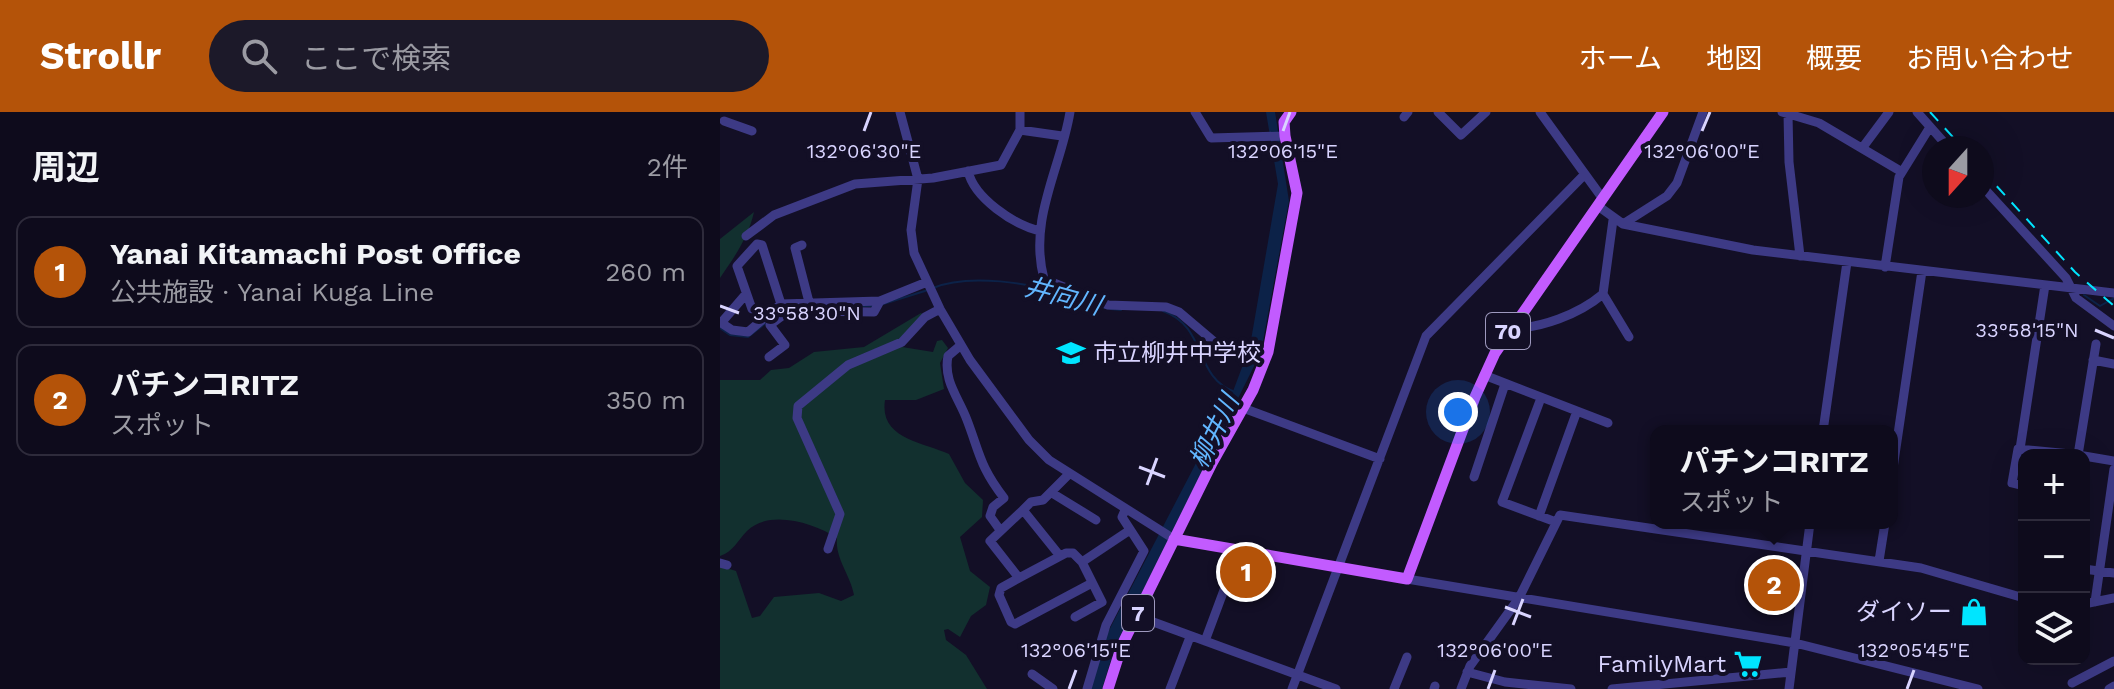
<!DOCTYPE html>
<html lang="ja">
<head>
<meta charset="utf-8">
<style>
	:root { --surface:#0e0b1c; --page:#1c1929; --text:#f1f3f6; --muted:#9b9ba3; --line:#2e2b3b; --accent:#b45309 }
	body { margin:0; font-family:"Work Sans","Noto Sans JP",sans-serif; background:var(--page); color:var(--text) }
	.controls { position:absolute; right:24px; bottom:24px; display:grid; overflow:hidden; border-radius:16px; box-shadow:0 8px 32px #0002 }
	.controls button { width:72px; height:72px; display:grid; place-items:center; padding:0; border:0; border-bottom:2px solid var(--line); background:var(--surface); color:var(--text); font:40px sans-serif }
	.compass { position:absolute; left:1202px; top:24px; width:72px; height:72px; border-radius:50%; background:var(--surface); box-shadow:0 8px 32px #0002; rotate:201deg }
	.you { position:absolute; left:738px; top:300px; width:28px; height:28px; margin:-20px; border:6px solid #fff; border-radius:50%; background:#1a73e8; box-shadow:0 0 0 12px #1a73e833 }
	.badge { display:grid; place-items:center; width:52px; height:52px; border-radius:50%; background:var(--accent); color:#fff; font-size:26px; font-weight:700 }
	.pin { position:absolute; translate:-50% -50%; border:4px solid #fff; box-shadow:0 2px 8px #0006 }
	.popup { position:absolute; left:930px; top:313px; width:248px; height:104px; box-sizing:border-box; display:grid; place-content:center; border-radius:16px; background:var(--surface); filter:drop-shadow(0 2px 6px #0005); font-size:26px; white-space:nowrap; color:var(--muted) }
	.popup b { font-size:30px; color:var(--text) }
	.popup::after { content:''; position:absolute; left:50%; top:100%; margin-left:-16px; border:16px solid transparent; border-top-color:var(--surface) }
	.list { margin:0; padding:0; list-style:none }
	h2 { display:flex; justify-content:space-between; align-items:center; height:104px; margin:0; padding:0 32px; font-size:34px }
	h2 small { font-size:26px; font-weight:400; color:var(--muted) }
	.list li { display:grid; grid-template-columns:52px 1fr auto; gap:24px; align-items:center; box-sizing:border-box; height:112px; margin:0 16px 16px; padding:0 16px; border:2px solid var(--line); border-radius:16px }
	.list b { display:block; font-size:30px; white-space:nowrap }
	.list p { margin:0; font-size:26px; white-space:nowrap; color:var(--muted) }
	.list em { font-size:26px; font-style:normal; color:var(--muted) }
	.icon { flex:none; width:44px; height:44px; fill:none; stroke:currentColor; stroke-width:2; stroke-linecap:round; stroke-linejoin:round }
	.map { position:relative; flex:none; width:1394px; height:577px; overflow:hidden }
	header { display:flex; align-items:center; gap:48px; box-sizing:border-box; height:112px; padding:0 40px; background:var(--accent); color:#fff }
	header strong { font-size:38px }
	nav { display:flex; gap:44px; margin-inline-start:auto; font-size:28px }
	.search { width:560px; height:72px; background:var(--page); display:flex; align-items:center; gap:20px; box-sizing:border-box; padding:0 28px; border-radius:44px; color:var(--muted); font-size:30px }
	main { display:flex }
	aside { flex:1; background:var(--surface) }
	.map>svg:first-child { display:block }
</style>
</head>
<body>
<header>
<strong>Strollr</strong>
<div class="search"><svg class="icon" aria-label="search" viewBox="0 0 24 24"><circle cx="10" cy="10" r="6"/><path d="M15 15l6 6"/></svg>ここで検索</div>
<nav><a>ホーム</a><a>地図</a><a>概要</a><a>お問い合わせ</a></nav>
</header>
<main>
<aside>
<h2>周辺<small>2件</small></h2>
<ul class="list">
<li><span class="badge">1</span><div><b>Yanai Kitamachi Post Office</b><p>公共施設 · Yanai Kuga Line</p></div><em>260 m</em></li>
<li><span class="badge">2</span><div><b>パチンコRITZ</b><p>スポット</p></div><em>350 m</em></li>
</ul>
</aside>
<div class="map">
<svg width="1394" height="577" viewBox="0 0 1394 577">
	<rect width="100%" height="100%" fill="#130f26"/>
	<path fill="#12302f" d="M34,100C28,126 15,144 0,166V127Z
		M201,201L205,204L182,235L213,240L217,229L222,228L228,236L220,251L224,277L196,288H165C159,327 203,330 229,342L245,371L263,388L262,405L240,425L250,459L270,475L266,493L251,504L240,525L228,517L224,518L226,528L246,543L267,577H0V454L16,459L32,506L40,504L54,485L99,481L121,489L134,483C130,462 115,447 117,426C94,411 49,397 27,419C17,429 14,439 0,444V268H40L51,258L69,256L94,240L144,235Z"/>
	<path fill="#0c2248" d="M546,0H555L569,89L541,240L395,535L382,577H370L386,524L512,282L530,234L558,72Z"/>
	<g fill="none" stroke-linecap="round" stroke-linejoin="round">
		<path stroke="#0c2248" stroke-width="2" d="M213,176C248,161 312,171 347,183C366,189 381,198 401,198
			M1364,183L1380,194L1394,186
			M160,193L208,178
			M132,194H154
			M443,199C488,215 473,265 515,280
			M0,216L10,223L28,225L47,210"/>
		<path stroke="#3d3a85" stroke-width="9" d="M180,0L198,67L191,118L194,141L220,197L250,248L309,328L329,348L454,427
			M350,0C341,56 308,107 324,167L388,193L446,195L459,200L498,233L546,246
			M475,0L491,26L565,24
			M718,0L741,23L766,0
			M820,0L883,87
			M1062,0L1099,11L1182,60
			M1197,0L1229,36
			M1068,2L1069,50L1080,144
			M684,5L688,0
			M4,9L32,19
			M300,18V0
			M1143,35L1169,0
			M248,59C254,86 294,113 320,119
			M1262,74L1346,166L1356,186L1394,214
			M878,94L903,112L1033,138L1394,181
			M903,112L947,84L957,71L983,0
			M26,124L54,103L135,72L213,66L281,53L300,18L342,24
			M82,133L75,136L89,190
			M1165,155L1179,65L1210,15
			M883,182L909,225
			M32,197L17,154L37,132L42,133L61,192
			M62,204L86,199L154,200L160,189
			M0,210L12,218L28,220L61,192L160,189L207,170
			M1,211L26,182
			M789,217C821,216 858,203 883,182L893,108
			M241,233L228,244C223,269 239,286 247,308C260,342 260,355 284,386L273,395L270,404L280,418
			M49,245L65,233L50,213L62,204L59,199
			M1373,248L1394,252
			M764,263L888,311
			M821,286L782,390L836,410
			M523,296L660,347
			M1103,319L1127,150
			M1300,337L1325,173
			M1358,343L1376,232
			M1364,344L1394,349
			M1172,363L1202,159
			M754,365L785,272
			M1304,374L1292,371L1298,337L1361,343
			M332,381L376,408
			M303,398L270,429L299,466L281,476L279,483L291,510L295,512L372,471
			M819,404L857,299
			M108,437L120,402L77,306L78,294L128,253L182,230L205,205L220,197
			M340,444L303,398L311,390L323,388L349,362
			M1159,449L1165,411
			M0,451L7,453
			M1364,457L1394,461
			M299,466L346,441H353L362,450
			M687,467L1075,531L1258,577
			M1375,490L1394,357
			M1364,492L1394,486
			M417,504L616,577
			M355,505L382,490L362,450L410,418
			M485,529L504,478
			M747,560L785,570L851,577
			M312,562L333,577
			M1352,571L1394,549
			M367,577L386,513L424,439L402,405L405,398
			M450,577L470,525
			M572,577L706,224L865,62
			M674,577L687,545
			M714,577L715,574
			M741,577L750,554L799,486L840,403L1201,456L1304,486
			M892,577L1071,560
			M1069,577L1090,411
			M1389,577L1394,574"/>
		<path stroke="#c25bff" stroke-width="11" d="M454,427L687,467L755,285L775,241L943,0
			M388,577L402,533L492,351L533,278L548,240L577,81L565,24L564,10L571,0"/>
		<path stroke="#00e5ff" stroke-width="2" stroke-dasharray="12 10" stroke-linecap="butt" d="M1210,0L1243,36
			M1262,58L1355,160L1394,194"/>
	</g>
	<path fill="none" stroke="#d9d4ff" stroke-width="3" d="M144,19L151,0M563,19L570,0M982,19L990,0M0,194L19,201M1375,218L1394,226M419,355L445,365M427,373L437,346M785,495L811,505M793,513L803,487M349,577L356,558M768,577L775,558M1187,577L1194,558"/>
	<defs>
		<symbol id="school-bare" viewBox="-9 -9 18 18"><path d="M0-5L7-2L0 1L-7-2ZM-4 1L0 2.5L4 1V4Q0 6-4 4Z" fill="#00e5ff" stroke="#130f26" stroke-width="2.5" paint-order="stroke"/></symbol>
		<symbol id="shop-bare" viewBox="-9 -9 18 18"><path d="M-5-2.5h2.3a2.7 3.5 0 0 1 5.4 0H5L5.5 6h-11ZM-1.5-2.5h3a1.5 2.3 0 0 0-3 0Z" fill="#00e5ff" stroke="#130f26" stroke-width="2.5" paint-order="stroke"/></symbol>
		<symbol id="supermarket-bare" viewBox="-9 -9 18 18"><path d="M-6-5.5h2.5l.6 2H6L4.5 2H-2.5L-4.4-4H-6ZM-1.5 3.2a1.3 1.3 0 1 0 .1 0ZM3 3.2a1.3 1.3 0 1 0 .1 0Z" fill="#00e5ff" stroke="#130f26" stroke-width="2.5" paint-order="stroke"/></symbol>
	</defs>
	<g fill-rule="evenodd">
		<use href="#school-bare" x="331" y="221" width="40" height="40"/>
		<use href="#shop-bare" x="1234" y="480" width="40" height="40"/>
		<use href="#supermarket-bare" x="1008" y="532" width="40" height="40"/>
	</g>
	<g text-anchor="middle" stroke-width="8" stroke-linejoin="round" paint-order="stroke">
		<g fill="#130f26" stroke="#9e99be" stroke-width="2">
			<rect x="766" y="201" width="44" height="36" rx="6"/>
			<rect x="402" y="483" width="32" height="36" rx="6"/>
		</g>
		<g font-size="22" font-weight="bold" fill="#d9d4ff">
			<text x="788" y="227">70</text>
			<text x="418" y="509">7</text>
		</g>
		<g font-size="24" fill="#d9d4ff" stroke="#130f26" text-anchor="end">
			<text x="373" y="249" text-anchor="start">市立柳井中学校</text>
			<text x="1232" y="508">ダイソー</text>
			<text x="1006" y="560">FamilyMart</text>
		</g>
		<g font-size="26" font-style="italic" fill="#62b6ff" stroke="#130f26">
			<text transform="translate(343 184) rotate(15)" y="9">井向川</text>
			<text transform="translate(494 319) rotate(-64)" y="9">柳井川</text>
		</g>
	</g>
	<g font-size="20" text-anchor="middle" fill="#d9d4ff" stroke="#130f26" stroke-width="8" stroke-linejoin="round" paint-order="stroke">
		<text x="144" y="46">132°06'30"E</text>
		<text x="563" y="46">132°06'15"E</text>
		<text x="982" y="46">132°06'00"E</text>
		<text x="87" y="208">33°58'30"N</text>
		<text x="1307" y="225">33°58'15"N</text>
		<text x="356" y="545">132°06'15"E</text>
		<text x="775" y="545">132°06'00"E</text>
		<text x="1194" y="545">132°05'45"E</text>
	</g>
</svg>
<div class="controls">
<button>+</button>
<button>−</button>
<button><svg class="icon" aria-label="layers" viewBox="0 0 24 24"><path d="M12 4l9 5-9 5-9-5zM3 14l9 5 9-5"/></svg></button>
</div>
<svg class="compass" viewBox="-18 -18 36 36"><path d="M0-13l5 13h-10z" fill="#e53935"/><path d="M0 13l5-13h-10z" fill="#9b9ba3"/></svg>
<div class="you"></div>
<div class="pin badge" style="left:526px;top:460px">1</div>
<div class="pin badge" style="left:1054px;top:473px">2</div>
<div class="popup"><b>パチンコRITZ</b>スポット</div>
</div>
</main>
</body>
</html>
